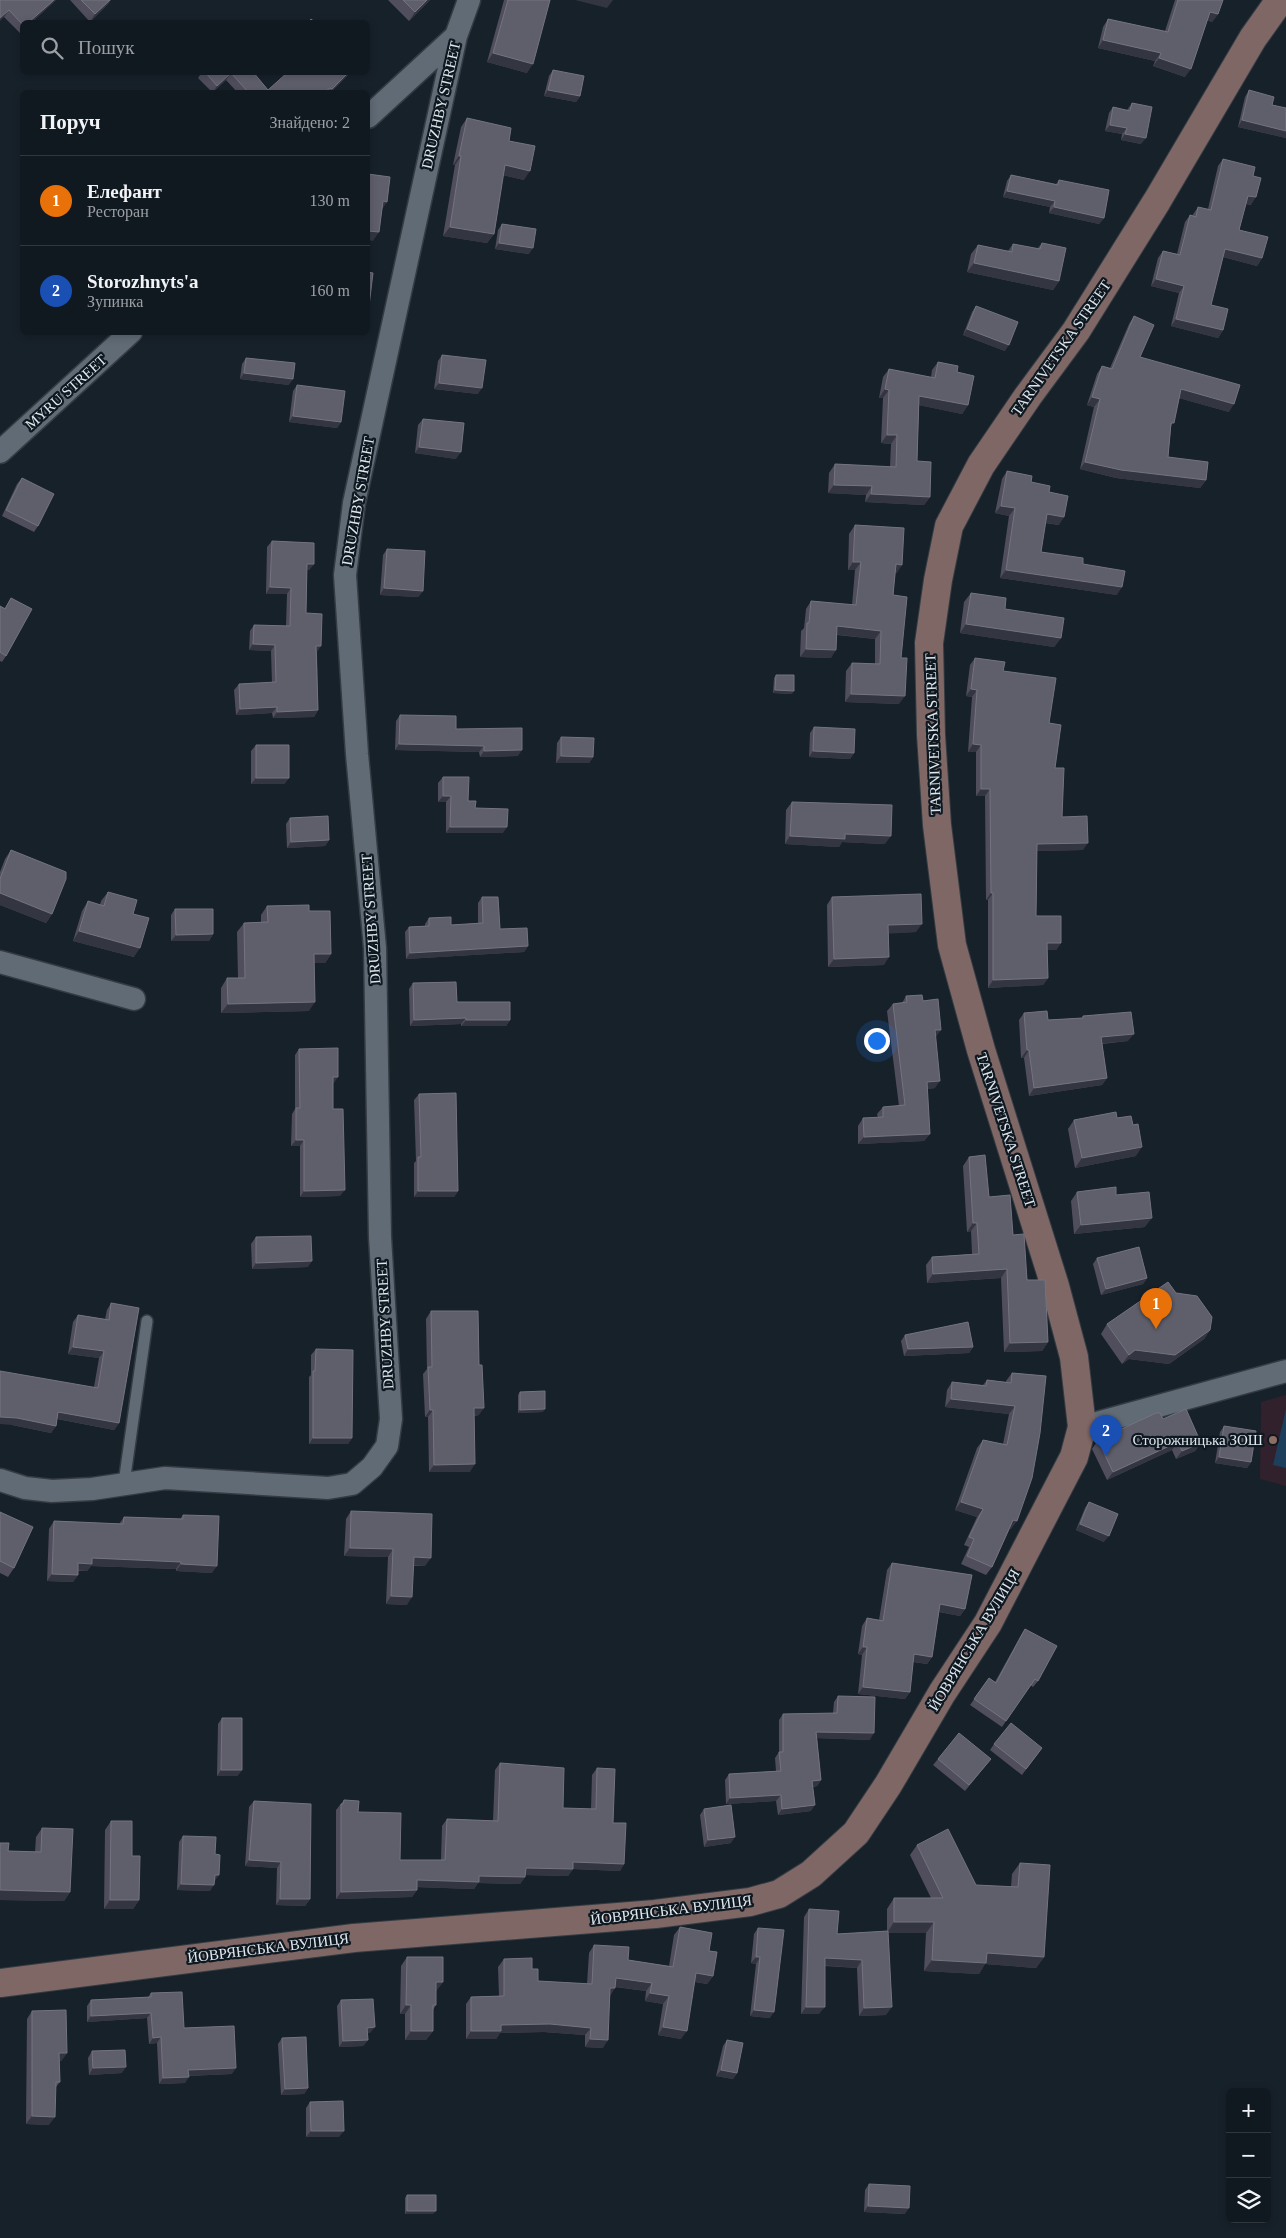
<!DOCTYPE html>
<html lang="uk">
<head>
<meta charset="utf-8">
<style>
	:root { --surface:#111920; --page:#1a2229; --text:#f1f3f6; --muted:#9ca0a5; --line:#30383e; --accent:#acc612 }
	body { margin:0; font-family:"Times New Roman",serif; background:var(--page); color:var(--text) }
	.controls { position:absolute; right:15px; bottom:15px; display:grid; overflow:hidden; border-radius:8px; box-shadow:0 2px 8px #0003 }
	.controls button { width:45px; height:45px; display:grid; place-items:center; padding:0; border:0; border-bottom:1px solid var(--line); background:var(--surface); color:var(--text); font:25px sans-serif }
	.you { position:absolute; left:876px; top:1040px; width:18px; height:18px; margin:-12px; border:4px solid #fff; border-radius:50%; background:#1a73e8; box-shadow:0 0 0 8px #1a73e833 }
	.badge { display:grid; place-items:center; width:32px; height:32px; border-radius:50%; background:var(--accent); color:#fff; font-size:16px; font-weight:700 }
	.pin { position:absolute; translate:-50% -41px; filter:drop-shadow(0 1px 2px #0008) }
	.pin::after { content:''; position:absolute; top:26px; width:18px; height:15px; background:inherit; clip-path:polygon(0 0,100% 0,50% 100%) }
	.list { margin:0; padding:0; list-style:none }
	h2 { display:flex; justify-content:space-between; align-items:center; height:65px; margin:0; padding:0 20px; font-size:21px }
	h2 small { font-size:16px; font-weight:400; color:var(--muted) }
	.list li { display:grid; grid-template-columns:32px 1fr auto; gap:15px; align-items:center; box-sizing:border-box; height:90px; padding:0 20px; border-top:1px solid var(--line) }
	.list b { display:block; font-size:19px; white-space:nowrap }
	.list p { margin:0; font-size:16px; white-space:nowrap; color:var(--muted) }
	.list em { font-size:16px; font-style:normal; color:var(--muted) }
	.icon { flex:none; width:28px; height:28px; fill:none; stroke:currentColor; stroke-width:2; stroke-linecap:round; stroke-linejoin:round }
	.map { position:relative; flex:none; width:1286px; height:2238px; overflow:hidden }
	.search { position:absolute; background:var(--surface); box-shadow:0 2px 8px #0003; left:20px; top:20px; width:350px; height:55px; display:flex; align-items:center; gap:12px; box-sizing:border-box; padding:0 18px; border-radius:8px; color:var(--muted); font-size:19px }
	.panel { position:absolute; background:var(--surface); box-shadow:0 2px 8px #0003; left:20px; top:90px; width:350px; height:245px; border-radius:8px }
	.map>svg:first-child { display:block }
</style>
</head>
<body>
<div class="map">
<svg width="1286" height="2238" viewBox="0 0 1286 2238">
	<rect width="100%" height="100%" fill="#17212a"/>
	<path fill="#31212c" d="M1286,1395V1486L1260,1479L1261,1402Z"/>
	<path fill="#1e3f5c" d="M1286,1409V1468L1273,1465Z"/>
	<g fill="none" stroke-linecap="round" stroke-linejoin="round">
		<defs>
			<path id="lane" d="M124,1483L147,1321"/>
			<path id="street" d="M368,117L456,36
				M0,452L131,332
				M0,962L134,999
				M1082,1427L1286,1371
				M0,1480L25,1488L52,1491L92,1489L165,1478L328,1488L352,1484L372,1467L387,1446L391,1419L380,1237L375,948L357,754L345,575L354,503L456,36L469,0"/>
			<path id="secondary" d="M0,1983L354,1938L655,1914L750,1902L779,1894L811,1874L856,1833L888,1785L942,1693L988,1623L1074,1457L1082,1427L1074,1357L1055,1286L981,1050L952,945L937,825L931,735L929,643L938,580L949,526L981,465L1028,396L1076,331L1157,201L1253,38L1280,0"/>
		</defs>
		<use href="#lane" stroke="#343b43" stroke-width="14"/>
		<use href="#street" stroke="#343b43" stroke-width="25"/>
		<use href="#secondary" stroke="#343b43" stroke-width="30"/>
		<use href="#lane" stroke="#606b76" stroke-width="11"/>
		<use href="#street" stroke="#606b76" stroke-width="22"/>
		<use href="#secondary" stroke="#7e6765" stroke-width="28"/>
	</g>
	<path fill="#504e5c" d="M0,0H56L32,22H22V31L20,33L4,17Z
		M70,0H111L108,4L90,22Z
		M388,0H430L409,21Z
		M504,0H550L527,73L487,62Z
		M1175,0H1223L1218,14L1212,22L1207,20L1185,77L1153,66L1155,61L1098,48L1103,27L1108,19L1165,31Z
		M553,70L580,96L576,102L544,96L549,76Z
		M202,72H253L268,90L351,72L331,92H237L226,80L213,92H212L198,78Z
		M1249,90L1272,105L1286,108V138L1238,127L1245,97Z
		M1132,103L1141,144L1121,140L1122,134L1105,131L1109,113L1113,107L1127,110Z
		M467,118L509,141L524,180L503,175L494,234L487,243L443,236L455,165H453L461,127Z
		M1223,159L1253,176L1251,205L1246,204L1239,230L1262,258L1257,266L1223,257L1211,305L1223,330L1218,338L1171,326L1179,293L1151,286L1158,258L1163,251L1177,254L1185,222L1190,215L1192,216L1198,207L1208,209L1218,166Z
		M1011,175L1056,184L1059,180L1104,218L1099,224L1049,213L1050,207L1003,197L1007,181Z
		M502,224L529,254L495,249L498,230Z
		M1042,243L1059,281L1053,290L967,272L971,254L978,245L1008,251L1013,244L1037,249Z
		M976,306L1005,351L963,335L972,312Z
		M1134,316L1140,357L1229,412L1179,398L1171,427L1168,457L1206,480L1200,488L1116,478L1080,469L1094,407L1087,405L1097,374L1102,366L1110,368L1129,324Z
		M442,355L478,394L434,389L438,361Z
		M246,358L289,385L240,379L242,364Z
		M938,362L957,372L968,405L962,414L919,405L917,461L930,497L924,505L865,502L866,495L828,493L829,473L835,464L890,467L891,444L881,443L883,398H879L883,377L889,369L931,377L932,370Z
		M297,385L341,422L337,428L289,422L293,391Z
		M423,419L456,459L415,453L418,425Z
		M1007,471L1031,482L1049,492L1059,525L1045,523L1041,552L1083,564L1117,595L1000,578L1009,516L995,513L1002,479Z
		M22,478L38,526L34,532L2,516L17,484Z
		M855,525L897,573H895L893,595L901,658L899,704L845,702L846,671L852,663L875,664V639L837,635L831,658L800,657L801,631L804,628L806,609L811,601L852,605L855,570H848L849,534Z
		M272,541L314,564L309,570H307L306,613L317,652L318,710L314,717L273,718L272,713L236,715L234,690L239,684L272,683L271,651L249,650L250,631L254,625L286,626L287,594H266L267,547Z
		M387,549L423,591L418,597L380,595L383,555Z
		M971,593L1005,609L1061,638L1054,647L960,633L964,602Z
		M11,598L6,656L2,662L0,661V606L5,608Z
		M975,658L1003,671L1049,723L1062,817L1083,850L1037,851L1036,916L1061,943L1056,950H1047L1048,978L1043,985L988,988V900H986L985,796H976V752H968L972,697L966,696L970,665Z
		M776,675L792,694L773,693L774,678Z
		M400,715L456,729L518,756L480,757L479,752L395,750L396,721Z
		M814,727L854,753L850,759L809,757L810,733Z
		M561,737L593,757L589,763H556L557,743Z
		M256,745L289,778L284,784H251V751Z
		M443,777L475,808L503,833H446V802H438V783Z
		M792,802L885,844L842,842L839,847L785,844L786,810Z
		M290,818L329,840L325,846L287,848L286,824Z
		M11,850L52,914L46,923L0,905V872L5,859Z
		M108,892L133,914L134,957L73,941L82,911L88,901L100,905L101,901Z
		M482,897L500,929L528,946L524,952L406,959L405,932L409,927L425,926V924L429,918L451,925L478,923V903Z
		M832,897L916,932L889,933L884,965L828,967L827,905Z
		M267,906L309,911L331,954L325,963H314L309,1011L221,1013V988L227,978H238L237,932L244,923L261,922V915Z
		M175,909L213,934L209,941H171V915Z
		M413,983L457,1002L510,1020L506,1026H461V1024L410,1026L409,989Z
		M906,996L923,1001L935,1037V1088L927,1089L930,1134L924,1141L858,1144V1126L863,1118H878L877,1114L883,1107L899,1106L887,1011L893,1004L902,1003Z
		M1024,1013L1048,1020L1082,1018L1083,1016L1128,1041L1102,1044L1107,1078L1102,1085L1029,1096L1024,1058H1021L1019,1020Z
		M299,1049L334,1083H333V1109L340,1196L300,1197V1146H291L292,1114L295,1109V1055Z
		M419,1094L458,1191L454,1197H414V1163L416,1161L414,1100Z
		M1117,1118L1136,1156L1075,1168L1068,1129L1074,1120Z
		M969,1157L989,1197L1013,1235L1048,1342L1042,1351L1004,1352L1001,1278L927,1283L926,1265L932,1257L972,1254L971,1231L967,1232L963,1166Z
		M1077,1192L1116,1195L1145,1227L1074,1234L1071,1201Z
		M256,1237L308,1267L252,1269L251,1244Z
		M1097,1258L1147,1278L1143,1284L1101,1295L1093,1264Z
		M1176,1293L1210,1330L1204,1339L1169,1364L1129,1359L1122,1364L1101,1334L1107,1324Z
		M111,1303L119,1423L114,1430L57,1419L56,1426L51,1433L12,1425L94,1387L99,1358L68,1354L73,1322L78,1315L105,1319L107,1310Z
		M431,1311L479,1415L474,1416L470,1472H429L428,1417H425L423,1374L427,1369L426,1319Z
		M905,1335L973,1347L969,1353L904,1356L901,1341Z
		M316,1349L352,1438L348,1444H309V1377L311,1375V1355Z
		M1012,1373L1046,1376L1011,1529L1010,1528L992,1567L986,1575L961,1564L969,1547L964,1545L977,1517L955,1510L977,1448L983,1440L1003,1444L1009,1414L945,1407L947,1390L952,1382L983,1385L987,1380L1006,1382V1381Z
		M520,1392L543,1412L518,1413V1395Z
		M1163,1419L1201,1443L1195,1451L1176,1459L1172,1450L1107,1480L1092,1449L1098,1440Z
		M1224,1426L1251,1462L1247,1468L1215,1463L1220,1432Z
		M1089,1502L1104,1542L1076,1530L1085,1508Z
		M351,1511L425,1566H413L407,1605L386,1604L388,1557L344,1556L346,1519Z
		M0,1512L14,1568L8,1577L0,1573Z
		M183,1515L212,1573L176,1571V1569L91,1566L87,1571H78V1575L73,1582L47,1581L49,1529L54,1521L119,1524L124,1517L180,1519Z
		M892,1563L965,1609L960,1616L939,1612L932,1657L927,1664L913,1662L910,1692L905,1699L858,1694L862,1655L858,1654L862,1626L867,1618L879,1620L887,1570Z
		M1025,1629L1038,1681L1033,1687L1030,1685L1002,1727L970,1705L989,1678L995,1682L1021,1635Z
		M838,1696L870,1740L817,1738L821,1780L817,1786L813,1787L811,1811L778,1815L776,1801L726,1804L725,1780L729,1774L776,1771L775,1758L779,1752V1720L783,1714L833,1713L834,1702Z
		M222,1718L242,1770L237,1776H217L218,1724Z
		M994,1744L1042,1748L1022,1775L990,1750Z
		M938,1759H991L965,1791L933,1765Z
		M500,1763L563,1808L591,1809L592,1775L597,1768L624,1864L620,1871L573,1869L568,1876L525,1875V1877L520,1884L478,1883L474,1889L417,1887V1890L412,1897L336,1899V1810L344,1800L358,1812L400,1860H441L442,1826L447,1819L493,1821L495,1770Z
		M254,1801L310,1899L305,1906L276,1905L277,1868L245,1866L249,1807Z
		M704,1809L731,1843L704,1847L700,1815Z
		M111,1821L132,1856L139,1900L133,1909H104L105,1830Z
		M42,1828L70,1892L64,1901L0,1900V1843L8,1851L35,1852L36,1837Z
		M183,1836L215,1854V1881H214L210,1891L177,1890L179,1842Z
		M917,1845L976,1885L1011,1887L1012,1874L1020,1863L1044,1957L1036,1968L985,1964L979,1974L924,1971L926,1933H888L886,2015L859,2016L857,1968L825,1966L819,2014H801L804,1917L809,1909L837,1934L887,1931V1909L894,1898H931L910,1855Z
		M680,1927L709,1951L713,1976L707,1984L695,1982L681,2039L658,2035L663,2004L645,2001L646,1991L615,1987L610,1996L603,2048L585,2047V2035L544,2032L500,2033L496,2039H466V2004L471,1997L499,1996L498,1967L504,1959L532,1969L538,1981L587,1984L589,1953L594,1945L628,1960L669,1966L674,1935Z
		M758,1928L770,2018L750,2016L756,1964L751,1963L754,1934Z
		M407,1957L443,1982L436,1991V2005L433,2010V2031L426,2040H405V2014H400L401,1966Z
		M151,1993L184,2028L232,2074L188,2076L185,2083L159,2084L157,2043L149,2044L147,2018L87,2022V2006L91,2000L148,1997Z
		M341,2000L370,2033H367L368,2040L363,2046L339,2047L337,2006Z
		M32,2011L67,2053L61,2061H59L60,2082L56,2087L49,2125L26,2124L27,2019Z
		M282,2038L308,2088L304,2094L281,2095L278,2044Z
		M727,2040L737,2073L733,2079L716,2076L723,2046Z
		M92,2051L122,2073L89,2075L88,2058Z
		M310,2102L339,2137H306V2108Z
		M869,2184L905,2214L864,2212L865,2190Z
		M407,2195L433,2214H405V2198Z"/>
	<path fill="#333541" d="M54,0H56L32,22H29Z
		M110,0H111L108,4L90,22L95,14Z
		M427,0H430L409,21L415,12Z
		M575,0H613L607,8Z
		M9,10L4,17L0,21V18Z
		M1210,12L1218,14L1212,22L1205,20Z
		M1103,40L1161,53L1155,61L1098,48Z
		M493,53L533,64L527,73L487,62Z
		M1159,58L1191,69L1185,77L1153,66Z
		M349,72H351L331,92H330Z
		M231,73L226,80L213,92L217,86Z
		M548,90L580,96L576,102L544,96Z
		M1242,120L1286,131V138L1238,127Z
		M1110,125L1127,128L1122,134L1105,131Z
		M1125,134L1146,138L1141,144L1121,140Z
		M459,156H461L455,165H453Z
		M505,165L530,171L524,180L499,174Z
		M1007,191L1055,201L1050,207L1003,197Z
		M1248,196L1256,197L1251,205L1243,203Z
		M383,201L387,202L381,211Z
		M1054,207L1104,218L1099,224L1049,213Z
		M450,227L494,234L487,243L443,236Z
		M368,231L379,232L373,241L368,240Z
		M499,243L533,248L529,254L495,249Z
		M1225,249L1262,258L1257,266L1220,256Z
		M974,263L1059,281L1053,290L967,272Z
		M1156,279L1184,286L1179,293L1151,286Z
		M1176,319L1223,330L1218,338L1171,326Z
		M967,329L1009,345L1005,351L963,335Z
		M244,373L293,379L289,385L240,379Z
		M439,383L482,388L478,394L434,389Z
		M885,389L889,390L883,398H879Z
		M1181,389L1234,404L1229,412L1175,397Z
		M919,396L968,405L962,414L913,404Z
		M1092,397L1100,399L1094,407L1087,405Z
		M293,416L341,422L337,428L289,422Z
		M887,435H897L891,444L881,443Z
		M419,447L461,452L456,459L415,453Z
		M1085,462L1206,480L1200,488L1116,478L1080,469Z
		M834,485L872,486L866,495L828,493Z
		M871,494L930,497L924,505L865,502Z
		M1001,506L1015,508L1009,516L995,513Z
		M1047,514L1064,517L1059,525L1041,522Z
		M853,562H861L855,570H848Z
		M307,564H314L309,570H303Z
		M896,564L902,565L897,573L890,572Z
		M1006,570L1122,587L1117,595L1000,578Z
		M270,587L291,588L287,594H266Z
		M384,588L423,591L418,597L380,595Z
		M966,624L1061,638L1054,647L960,633Z
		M837,626L881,631L875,639L832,634Z
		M253,644L275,645L271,651L249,650Z
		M316,646H321L317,652H312Z
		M806,649L836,650L831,658L800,657Z
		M971,689L977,690L972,697L966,696Z
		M775,690L794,691L792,694L773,693Z
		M851,694L905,696L899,704L845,702Z
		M277,707L272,713L236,715L240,709Z
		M318,710L314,717L273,718L277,712Z
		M399,744L484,746L479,752L395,750Z
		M973,744L981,745L976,752H968Z
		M522,750L518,756L480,757L484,751Z
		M813,751L854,753L850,759L809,757Z
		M561,756L593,757L589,763H556Z
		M256,778H289L284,784H251Z
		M981,789H990L985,796H976Z
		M443,796H451L446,802H438Z
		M450,827H507L503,833H446Z
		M845,834L891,836L885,844L842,842L839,847L785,844L790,836Z
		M329,840L325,846L287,848L291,842Z
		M1088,843L1083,850L1032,851L1037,844Z
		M0,893L52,914L46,923L0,905Z
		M991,893H993L988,900H986Z
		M922,924L916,932L883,934L888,925Z
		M79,931L140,948L134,957L73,941Z
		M213,934L209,941H171L176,935Z
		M1047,943H1061L1056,950H1042Z
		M528,946L524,952L406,959L410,953Z
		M314,954H331L325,963H308Z
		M889,957L884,965L828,967L834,959Z
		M1048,978L1043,985L988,988L993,980Z
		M315,1002L309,1011L221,1013L228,1004Z
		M466,1018L461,1024L410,1026L414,1020Z
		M466,1020H510L506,1026H461Z
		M935,1030H941L936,1037Z
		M1134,1034L1128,1041L1096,1044L1101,1037Z
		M1027,1050H1029L1024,1058H1021Z
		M333,1077H338L334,1083H329Z
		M1107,1078L1102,1085L1029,1096L1034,1088Z
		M940,1081L935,1088L922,1090L927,1082Z
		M930,1134L924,1141L858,1144L864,1137Z
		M296,1140H304L300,1146H291Z
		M1142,1147L1136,1156L1075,1168L1082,1158Z
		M345,1190L340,1196L300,1197L304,1191Z
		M418,1191H458L454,1197H414Z
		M1152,1218L1145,1227L1074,1234L1081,1225Z
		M973,1223H977L971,1231L967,1232Z
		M312,1261L308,1267L252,1269L256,1263Z
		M1007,1269L1001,1278L927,1283L933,1274Z
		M1147,1278L1143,1284L1101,1295L1106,1289Z
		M1210,1330L1204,1339L1169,1364L1129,1359L1122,1364L1129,1355L1135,1350Z
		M1048,1342L1042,1351L1004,1352L1010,1343Z
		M73,1347L104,1351L99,1358L68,1354Z
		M973,1347L969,1353L904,1356L908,1349Z
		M951,1399L1015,1406L1009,1414L945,1407Z
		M474,1408H484L479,1415L469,1416Z
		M545,1409L543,1412L518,1413L520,1410Z
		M430,1410H433L428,1417H425Z
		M58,1412L119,1423L114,1430L53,1418Z
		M0,1417L17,1418L56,1426L51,1433L12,1425L0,1424Z
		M313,1438H352L348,1444H309Z
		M1178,1442L1172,1450L1107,1480L1113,1472Z
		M1201,1443L1195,1451L1176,1459L1182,1451Z
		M1219,1457L1251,1462L1247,1468L1215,1463Z
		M475,1464L470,1472H429L434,1465Z
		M961,1502L983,1509L977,1517L955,1510Z
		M1013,1520L1017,1521L1011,1529L1008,1528Z
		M1080,1524L1109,1536L1104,1542L1076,1530Z
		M350,1548L393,1549L388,1557L344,1556Z
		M414,1557L431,1558L425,1566L408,1565Z
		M92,1558L181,1562L176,1569L91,1566L87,1571L73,1570L78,1563Z
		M181,1564L217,1566L212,1573L176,1571Z
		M52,1574L78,1575L73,1582L47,1581Z
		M391,1596L412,1597L407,1605L386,1604Z
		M940,1604L965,1609L960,1616L935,1611Z
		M863,1647H867L862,1655L858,1654Z
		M914,1654L932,1657L927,1664L909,1661Z
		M863,1687L910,1692L905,1699L858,1694Z
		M816,1732L874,1733L870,1740L812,1738Z
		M221,1770H242L237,1776H217Z
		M821,1780L817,1786L808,1787L812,1781Z
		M781,1795L776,1801L726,1804L730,1798Z
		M815,1805L811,1811L778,1815L782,1809Z
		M735,1837L731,1843L704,1847L708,1840Z
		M249,1860L281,1862L277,1868L245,1866Z
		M573,1862L624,1864L620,1871L573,1869L568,1876L521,1875L526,1868Z
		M215,1875H219L215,1881H210Z
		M479,1876L525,1877L520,1884L478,1883L474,1889L412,1887L417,1880Z
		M181,1884L214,1885L210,1891L177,1890Z
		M0,1890L70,1892L64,1901L0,1900Z
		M417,1890L412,1897L336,1899L341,1892Z
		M280,1899H310L305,1906L276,1905Z
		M110,1900H139L133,1909H104Z
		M894,1922H934L926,1933H887Z
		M987,1953L1044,1957L1036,1968L985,1964L979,1974L924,1971L932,1960Z
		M756,1957H760L756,1964L751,1963Z
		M825,1958L862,1960L857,1968L820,1965Z
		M696,1973L713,1976L707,1984L691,1981Z
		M616,1978L652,1983L646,1991L610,1986Z
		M436,1982H443L436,1991Z
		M610,1988H615L610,1996Z
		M650,1993L669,1996L663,2004L645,2001Z
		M406,2005H411L405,2014H400Z
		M806,2007H825L819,2014H801Z
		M892,2007L886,2015L859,2016L864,2008Z
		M754,2010L774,2012L770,2018L750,2016Z
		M151,2013L147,2018L87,2022L91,2016Z
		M550,2024L591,2028L585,2035L544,2032L500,2033L496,2039H466L471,2031L501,2025Z
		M375,2027L370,2033L363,2034L367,2028Z
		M663,2027L687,2031L681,2039L658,2035Z
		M411,2031H433L426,2040H405Z
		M161,2037L157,2043L149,2044L153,2038Z
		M590,2039L608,2040L603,2048L585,2047Z
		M368,2040L363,2046L339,2047L343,2041Z
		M59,2053H67L61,2061L53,2062Z
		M126,2067L122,2073L89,2075L93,2068Z
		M236,2068L232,2074L184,2076L188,2070Z
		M721,2070L737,2073L733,2079L716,2076Z
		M189,2077L185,2083L159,2084L163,2078Z
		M308,2088L304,2094L281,2095L285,2089Z
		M32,2116L55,2117L49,2125L26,2124Z
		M311,2131H344L339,2137H306Z
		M868,2206L909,2208L905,2214L864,2212Z
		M407,2211H436L433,2214H405Z"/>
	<path fill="#5f5f6c" stroke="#747480" d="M0,0H54L29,22H22V24L9,10L0,18Z
		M81,0H110L95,14Z
		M403,0H427L415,12Z
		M508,0H550L533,64L493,53Z
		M1178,0H1223L1218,14L1210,12L1191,69L1159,58L1161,53L1103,40L1108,19L1168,32Z
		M311,19L315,22H308Z
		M553,70L584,76L580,96L548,90Z
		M205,72H253L268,90L288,72H349L332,89L330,88L325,92H248L231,73L217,86Z
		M1249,90L1274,97L1272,105L1286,108V131L1242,120Z
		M1132,103L1152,107L1146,138L1125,134L1127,128L1110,125L1113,107L1130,111Z
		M467,118L511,128L509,141L535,146L530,171L505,165L494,234L450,227L461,156H459Z
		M1223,159L1255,167L1253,176L1261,178L1256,197L1248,196L1239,230L1268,237L1262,258L1225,249L1211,305L1228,309L1223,330L1176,319L1184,286L1156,279L1163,251L1180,255L1190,215L1196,217L1198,207L1211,210Z
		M368,174L390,177L387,202L383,201L379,232L368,231Z
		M1011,175L1058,185L1059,180L1109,190L1104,218L1054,207L1055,201L1007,191Z
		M502,224L536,229L533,248L499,243Z
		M1042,243L1066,248L1059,281L974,263L978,245L1012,252L1013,244L1040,249Z
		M368,272L373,273L369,306H368Z
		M976,306L1018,322L1009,345L967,329Z
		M1134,316L1154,325L1140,357L1240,385L1234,404L1181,389L1174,423H1171L1168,457L1208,462L1206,480L1121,470L1085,462L1100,399L1092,397L1102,366L1112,369Z
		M442,355L486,360L482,388L439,383Z
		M246,358L295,363L293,379L244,373Z
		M938,362L958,366L957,372L974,376L968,405L919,396L917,461L931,462L930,497L871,494L872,486L834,485L835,464L896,467L897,435H887L889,390L885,389L889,369L935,378Z
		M297,385L345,391L341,422L293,416Z
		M423,419L464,423L461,452L419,447Z
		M1007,471L1032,476L1031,482L1050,486L1049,492L1068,496L1064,517L1047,514L1041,552L1083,558V564L1125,571L1122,587L1006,570L1015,508L1001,506Z
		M22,478L54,494L38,526L6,510Z
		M855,525L904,528L902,565L896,564L893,595L907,597L901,658H907L905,696L851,694L852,663L880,664L881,631L837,626L836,650L806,649L807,623H809L811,601L856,605L861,562H853Z
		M272,541L314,543V564H307L306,613L322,614L321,646H316L318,710L277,712V707L240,709L239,684L276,682L275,645L253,644L254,625L290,626L291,588L270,587Z
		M387,549L425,551L423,591L384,588Z
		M971,593L1006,598L1005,609L1064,618L1061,638L966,624Z
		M11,598L32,609L6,656L0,652V606L5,609Z
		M975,658L1005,662L1003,671L1056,678L1049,723L1061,725L1055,768H1064L1062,817L1087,816L1088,843L1037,844L1036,916H1061V943H1047L1048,978L993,980V893H991L990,789H981V745L973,744L977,690L971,689Z
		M776,675H794V691L775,690Z
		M400,715L456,716V729L522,728V750L484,751V746L399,744Z
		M814,727L855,729L854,753L813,751Z
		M561,737L594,738L593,757L561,756Z
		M256,745H289V778H256Z
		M443,777H469L468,801H476L475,808L508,809L507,827H450L451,796H443Z
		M792,802L892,805L891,836L845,834V839L790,836Z
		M328,816L329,840L291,842L290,818Z
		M11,850L66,872V879L52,914L0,893V879Z
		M108,892L137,900L133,914L149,918L140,948L79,931L88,901L104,906Z
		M921,894L922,924L888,925L889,957L834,959L832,897Z
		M482,897H498L500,929L527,928L528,946L410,953L409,927L429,926V918L451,917V925L483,923Z
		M309,905V911H330L331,954H314L315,1002L228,1004L227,978H245L244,923L268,922L267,906Z
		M175,909H213V934L176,935Z
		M456,982L457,1002H510V1020H466V1018L414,1020L413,983Z
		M922,995L923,1001L938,999L941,1030H935L940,1081L927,1082L930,1134L864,1137L863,1118L883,1117V1107L905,1105L893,1004L907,1002L906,996Z
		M1047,1011L1048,1020L1083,1018V1016L1131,1012L1134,1034L1101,1037L1107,1078L1034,1088L1029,1050H1027L1024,1013Z
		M338,1048V1077H333V1109H343L345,1190L304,1191V1140H296V1108H300L299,1049Z
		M456,1093L458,1191H418V1157H421L419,1094Z
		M1116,1112L1117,1118L1131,1116L1133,1125L1138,1124L1142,1147L1082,1158L1074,1120Z
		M985,1155L989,1197L1010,1195L1013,1235L1024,1234L1027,1280H1045L1048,1342L1010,1343L1007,1269L933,1274L932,1257L979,1254L977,1223H973L969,1157Z
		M1116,1187V1195L1149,1192L1152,1218L1081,1225L1077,1192Z
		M311,1236L312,1261L256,1263V1237Z
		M1139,1247L1147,1278L1106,1289L1097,1258Z
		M1168,1282L1176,1293L1197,1296L1212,1317L1210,1330L1175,1355L1135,1350L1129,1355L1107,1324Z
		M111,1303L139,1308L119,1423L58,1412L56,1426L17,1418L0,1417V1371L98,1388L104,1351L73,1347L78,1315L109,1320Z
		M431,1311H478L479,1365H482L484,1408H474L475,1464L434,1465L433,1410H430L428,1367H432Z
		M968,1322L973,1347L908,1349L905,1335Z
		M316,1349L353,1350L352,1438H313V1371H315Z
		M1012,1373L1046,1376L1040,1433L1032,1478L1017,1521L1013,1520L992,1567L967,1556L974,1539L969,1537L983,1509L961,1502L983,1440L1007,1445L1015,1406L951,1399L952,1382L986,1386L987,1380L1011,1383Z
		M545,1391V1409L520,1410V1392Z
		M1186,1409L1201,1443L1182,1451L1178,1442L1113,1472L1098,1440L1156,1413H1160L1163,1419Z
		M1224,1426L1256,1431L1251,1462L1219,1457Z
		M1089,1502L1118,1514L1109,1536L1080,1524Z
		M351,1511L432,1514L431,1558L414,1557L412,1597L391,1596L393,1549L350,1548Z
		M0,1512L33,1527L14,1568L0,1561Z
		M183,1515L219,1516L217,1566L181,1564V1562L92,1558V1564L78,1563V1575L52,1574L54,1521L123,1524L124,1517L183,1519Z
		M892,1563L972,1575L965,1609L940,1604L932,1657L914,1654L910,1692L863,1687L867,1647H863L867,1618L883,1621Z
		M1025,1629L1057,1646L1038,1681L1035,1679L1006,1721L974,1699L989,1678L996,1683Z
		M838,1696L875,1697L874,1733L816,1732L821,1780L812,1781L815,1805L782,1809L781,1795L730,1798L729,1774L781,1771L779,1752H783V1714L837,1713Z
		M222,1718H242V1770H221Z
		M1011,1723L1042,1748L1026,1769L994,1744Z
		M959,1733L991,1759L969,1785L938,1759Z
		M500,1763L564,1768L563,1808L596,1809L597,1768L615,1769L613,1823H626L624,1864L573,1862V1869L526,1868L525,1877L479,1876V1882L417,1880V1890L341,1892V1804H343L344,1800L359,1801L358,1812L401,1813L400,1860H445L447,1819L498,1821Z
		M254,1801L311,1804L310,1899H280L281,1862L249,1860Z
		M731,1805L735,1837L708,1840L704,1809Z
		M111,1821H132V1856H140L139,1900H110Z
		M42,1828L73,1829L70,1892L0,1890V1843H9L8,1851L41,1852Z
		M948,1829L976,1885L1018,1887L1020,1863L1050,1865L1044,1957L987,1953L986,1963L932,1960L934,1922H894V1898H943L917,1845Z
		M183,1836L216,1837L215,1854L220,1855L219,1875H215L214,1885L181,1884Z
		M809,1909L839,1911L837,1934L888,1931L892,2007L864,2008L862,1960L825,1958V2007H806Z
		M680,1927L712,1933L709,1951L717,1952L713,1976L696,1973L687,2031L663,2027L669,1996L650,1993L652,1983L616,1978L615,1988H610L608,2040L590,2039L591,2028L550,2024L501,2025V2031H471V1997L504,1996V1959L532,1958V1969H538V1981L592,1984L594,1945L629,1947L628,1960L673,1967Z
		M758,1928L784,1930L774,2012L754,2010L760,1957H756Z
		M407,1957H443V1982H436V2005H433V2031H411V2005H406Z
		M182,1992L184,2028L234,2026L236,2068L188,2070L189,2077L163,2078L161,2037L153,2038L151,2013L91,2016V2000L151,1997V1993Z
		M373,1999L375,2027L367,2028L368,2040L343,2041L341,2000Z
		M66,2010L67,2053H59L60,2082H56L55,2117L32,2116V2011Z
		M306,2037L308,2088L285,2089L282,2038Z
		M727,2040L743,2043L737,2073L721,2070Z
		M125,2050L126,2067L93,2068L92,2051Z
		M343,2101L344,2131H311L310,2102Z
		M869,2184L910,2186L909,2208L868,2206Z
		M407,2195H436V2211H407Z"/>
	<circle fill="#8d6e63" stroke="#0e1821" stroke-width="2" cx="1273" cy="1440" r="5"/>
	<g text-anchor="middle" stroke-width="4.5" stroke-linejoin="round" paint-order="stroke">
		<g font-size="15" fill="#e0e7ed" stroke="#0e1821">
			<text transform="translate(441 105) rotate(-77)" y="5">DRUZHBY STREET</text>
			<text transform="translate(1061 348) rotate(-55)" y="5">TARNIVETSKA STREET</text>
			<text transform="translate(66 392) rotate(-42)" y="5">MYRU STREET</text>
			<text transform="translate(358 501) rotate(-80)" y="5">DRUZHBY STREET</text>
			<text transform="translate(933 734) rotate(-92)" y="5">TARNIVETSKA STREET</text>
			<text transform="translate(371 919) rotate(-94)" y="5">DRUZHBY STREET</text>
			<text transform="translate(1006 1130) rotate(72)" y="5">TARNIVETSKA STREET</text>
			<text transform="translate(385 1324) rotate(-93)" y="5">DRUZHBY STREET</text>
			<text transform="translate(974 1640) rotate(-59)" y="5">ЙОВРЯНСЬКА ВУЛИЦЯ</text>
			<text transform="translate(671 1910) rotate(-7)" y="5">ЙОВРЯНСЬКА ВУЛИЦЯ</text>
			<text transform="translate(268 1948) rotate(-7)" y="5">ЙОВРЯНСЬКА ВУЛИЦЯ</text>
		</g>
		<g font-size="15" fill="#e0e7ed" stroke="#0e1821" text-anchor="end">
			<text x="1263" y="1445">Сторожницька ЗОШ</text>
		</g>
	</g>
</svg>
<div class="controls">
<button>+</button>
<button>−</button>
<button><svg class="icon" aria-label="layers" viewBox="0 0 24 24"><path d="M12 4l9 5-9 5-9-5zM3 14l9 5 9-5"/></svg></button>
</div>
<div class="you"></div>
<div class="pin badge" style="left:1156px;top:1329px;background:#e8710a">1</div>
<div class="pin badge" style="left:1106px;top:1456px;background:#1a4fb4">2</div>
<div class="search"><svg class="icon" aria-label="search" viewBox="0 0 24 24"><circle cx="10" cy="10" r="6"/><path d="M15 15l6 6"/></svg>Пошук</div>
<section class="panel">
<h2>Поруч<small>Знайдено: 2</small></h2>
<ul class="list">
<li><span class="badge" style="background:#e8710a">1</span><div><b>Елефант</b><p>Ресторан</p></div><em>130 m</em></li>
<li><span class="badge" style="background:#1a4fb4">2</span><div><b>Storozhnyts'a</b><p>Зупинка</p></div><em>160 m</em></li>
</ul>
</section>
</div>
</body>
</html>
